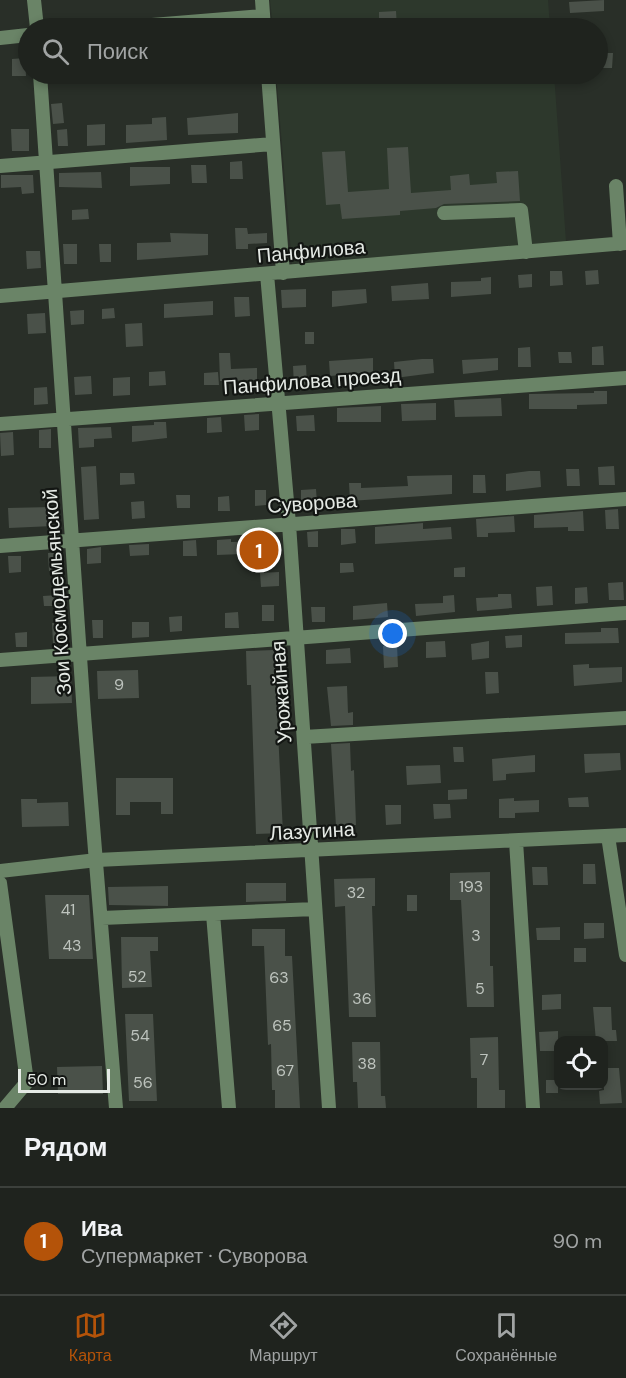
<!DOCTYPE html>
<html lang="ru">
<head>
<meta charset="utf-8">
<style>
	:root { --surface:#1f231e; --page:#2c2f2b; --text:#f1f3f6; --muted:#a1a4a4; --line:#3c403c; --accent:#b45309 }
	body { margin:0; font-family:"DM Sans",sans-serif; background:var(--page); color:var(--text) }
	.controls { position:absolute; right:18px; bottom:18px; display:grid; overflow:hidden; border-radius:12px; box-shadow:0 3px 9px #0003 }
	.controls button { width:54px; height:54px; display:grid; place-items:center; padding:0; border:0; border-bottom:2px solid var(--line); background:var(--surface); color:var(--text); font:30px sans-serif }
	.scale { position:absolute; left:18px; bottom:15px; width:92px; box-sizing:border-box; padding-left:6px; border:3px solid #e5eae5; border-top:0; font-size:16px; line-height:21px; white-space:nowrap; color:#e5eae5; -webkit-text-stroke:4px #131613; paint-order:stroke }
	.you { position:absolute; left:393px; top:634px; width:21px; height:21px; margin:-15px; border:4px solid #fff; border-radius:50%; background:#1a73e8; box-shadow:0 0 0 9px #1a73e833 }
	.badge { display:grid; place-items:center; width:39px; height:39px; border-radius:50%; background:var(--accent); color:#fff; font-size:20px; font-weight:700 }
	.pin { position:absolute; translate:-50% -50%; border:3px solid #fff; box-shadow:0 2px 6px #0006 }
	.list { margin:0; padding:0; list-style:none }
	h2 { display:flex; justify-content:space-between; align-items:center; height:78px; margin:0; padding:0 24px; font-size:26px }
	h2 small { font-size:20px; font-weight:400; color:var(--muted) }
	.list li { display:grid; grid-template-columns:39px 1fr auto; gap:18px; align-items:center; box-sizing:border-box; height:108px; padding:0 24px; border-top:2px solid var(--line) }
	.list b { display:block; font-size:22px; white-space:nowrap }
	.list p { margin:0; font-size:20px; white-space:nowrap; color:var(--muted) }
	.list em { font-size:20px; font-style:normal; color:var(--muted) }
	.icon { flex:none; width:33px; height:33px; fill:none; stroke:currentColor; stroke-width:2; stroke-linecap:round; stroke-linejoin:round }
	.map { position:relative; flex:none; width:626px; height:1108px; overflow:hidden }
	.search { position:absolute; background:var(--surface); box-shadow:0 3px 9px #0003; left:18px; right:18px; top:18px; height:66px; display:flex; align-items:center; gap:15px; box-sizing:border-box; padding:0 21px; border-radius:33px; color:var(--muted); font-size:22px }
	.sheet { height:186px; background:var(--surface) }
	nav { display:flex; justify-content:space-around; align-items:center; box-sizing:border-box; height:84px; border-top:2px solid var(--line); background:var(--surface); font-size:16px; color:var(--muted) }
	nav a { display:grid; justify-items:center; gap:3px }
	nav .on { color:var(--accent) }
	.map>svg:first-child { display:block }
</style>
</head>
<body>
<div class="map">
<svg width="626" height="1108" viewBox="0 0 626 1108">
	<rect width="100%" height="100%" fill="#292f28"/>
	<path fill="#2d382c" d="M270,0H548L550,28H273Z
		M276,74H554L566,242L292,264Z"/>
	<path fill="#4a5149" d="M604,0V11L570,13L569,2Z
		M396,11L397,28H379V12Z
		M597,53H613L612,68H597Z
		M25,58L26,76H12V59Z
		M62,103L64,123L53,124L51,104Z
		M238,113V133L188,135L187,118Z
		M166,117L167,140L126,143V125L152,124V118Z
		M105,124V145L87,146V125Z
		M11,129H29V151H12Z
		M67,129L68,146H58L57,130Z
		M408,147L411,193L451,190L450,176L469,174L470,185L497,183L496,172L518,171L520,201L444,204L436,208L400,211V215L342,219L340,204L326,205L322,152L345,151L348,192L389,189L387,148Z
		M242,161L243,179H230V162Z
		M191,165H206L207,183H192Z
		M130,167H170V184L130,186Z
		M101,172L102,188L59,187V173Z
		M1,175H33L34,193L22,194L21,187L1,188Z
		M88,209L89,219L72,220V210Z
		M235,228H247L248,234L267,233V243L248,244V249H236Z
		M170,233L208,234V255L137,260V243L171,242Z
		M63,244H77V264H64Z
		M99,244H111V262H100Z
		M26,251H40L41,268L27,269Z
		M598,270L599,284L586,285L585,271Z
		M550,271H562L563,285L550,286Z
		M532,274V287L519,288L518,275Z
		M491,277V294L451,297V282L481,281V278Z
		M428,283L429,299L392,301L391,286Z
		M306,289V307L282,308L281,290Z
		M366,289L367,303L332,307V291Z
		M234,297H249L250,316L235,317Z
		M213,301V315L164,318V304Z
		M114,308L115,318L102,319V309Z
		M84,310V324L71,325L70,311Z
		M45,313L46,333L28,334L27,314Z
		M142,323L143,346L126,347L125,324Z
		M305,332H314V344H305Z
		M603,346L604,365H592V347Z
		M530,347L531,367H518V348Z
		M558,352H571L572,363H559Z
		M219,353H230L231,369L257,368V380L220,381Z
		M373,358V372L330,376L329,361Z
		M498,358V370L463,374L462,360Z
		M422,359H433L434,373L395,378L394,362Z
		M306,365L307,385L294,386L293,366Z
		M165,371L166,385L149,386V372Z
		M218,372L219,385H204V373Z
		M91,376L92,394L75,395L74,377Z
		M130,377V395L113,396V378Z
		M47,387L48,404L34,405V388Z
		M594,391H607V404L577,405V409H529V394L594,393Z
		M501,398L502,416L455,417L454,400Z
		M436,403V420L402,421L401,404Z
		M381,406V422H337V408Z
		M259,414V430L245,431L244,415Z
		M314,415L315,431H297L296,416Z
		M221,417L222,432L207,433V418Z
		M154,422H166L167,438L132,442V426L154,425Z
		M111,427L112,438L94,439V447L79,448L78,428Z
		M51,429V448H39V430Z
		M13,432L14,455L1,456L0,433Z
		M96,466L99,519L84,520L81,467Z
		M614,466L615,485H599L598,467Z
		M566,469H579L580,486H567Z
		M529,471H540L541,487L506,491V474Z
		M120,473H134L135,484L120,485Z
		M452,475V494L350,501L349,483H361V488L408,486L407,476Z
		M473,475H485L486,493H473Z
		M316,489L317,503H301V490Z
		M255,490H266V505L255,506Z
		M176,495H190V508H177Z
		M229,496L230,511H218V497Z
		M144,501L145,518L132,519L131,502Z
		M52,507L53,526L9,528L8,508Z
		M618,509L619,529H606L605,510Z
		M583,511L584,531H568V527L534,528V515Z
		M514,516L515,532L488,533V537H477L476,519Z
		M423,523V529L451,527L452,539L375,544V527Z
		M341,529H355L356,543L341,545Z
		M318,531V547H308L307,532Z
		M231,539V542L266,541L267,557L242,558V554L217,555V540Z
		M196,540L197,556H183V541Z
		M149,544V555L130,556L129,545Z
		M101,547V563L87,564V549Z
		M63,552V570L49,571L48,553Z
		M8,556H21V572L9,573Z
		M340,563H353L354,572L340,573Z
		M465,567V577H454V568Z
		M279,572V586L261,587L260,573Z
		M623,582L624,600H609L608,583Z
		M552,586L553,605L537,606L536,587Z
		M587,587L588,603L575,604V588Z
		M498,594H511L512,608L477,611L476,598L498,597Z
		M58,595V606H44L43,596Z
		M454,595L455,612L416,616L415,604L443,603V596Z
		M387,603L388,617L353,620V606Z
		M262,605H274V621H262Z
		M311,607H325V622H312Z
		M238,612L239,628H225V613Z
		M182,616V631L170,632L169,617Z
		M92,620H103V638H93Z
		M66,622L67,643L53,644L52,623Z
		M132,622H149V637L132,638Z
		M601,628H618L619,643L565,644V633L601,632Z
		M27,632V647H16L15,633Z
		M522,635V647L506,648L505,636Z
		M445,641L446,657L426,658V642Z
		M489,641V658L472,660L471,644Z
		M397,645L398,667L384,668L383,646Z
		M350,648L351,663L326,664V650Z
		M274,650L283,833L256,834L251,685H247L246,651Z
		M589,664V668L622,667V682L574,686L573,665Z
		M138,670L139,698L98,699L97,671Z
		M485,672H498L499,693L486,694Z
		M71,676L72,703L31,704V677Z
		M347,686L348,713L353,712V725L331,726L327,687Z
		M350,743L351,771L354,770L356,825L336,826L331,744Z
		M453,747H463L464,762H454Z
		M620,753L621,770L585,773L584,754Z
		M535,755V772L506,774V780L493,781L492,759Z
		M440,765L441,783L407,785L406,766Z
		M116,778H173V814H161V802H130V815H116Z
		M467,789V799L448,800V790Z
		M588,797L589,807H569L568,798Z
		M514,798V801L539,800V812L515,813V818H499V799Z
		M21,799H37V803L68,802L69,826L22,827Z
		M433,804H450L451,818L434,819Z
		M385,805H401V824L386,825Z
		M583,864H595L596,884H583Z
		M532,867H547L548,885H533Z
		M490,872V966H493L494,1007H467L461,900H450V873Z
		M375,878V906H372L376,1017H349L345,906L335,907L334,879Z
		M246,883H286V901L246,902Z
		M168,886V906L109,905L108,887Z
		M45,895H89L93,959H49Z
		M407,895H417V911H407Z
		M584,923H604V938L584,939Z
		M560,927V940H537L536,928Z
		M252,929H285V956H292L300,1108H275V1090H272L271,1044L268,1045L264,946H252Z
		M121,937H158V951H150L152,987L122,988Z
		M574,948H586V962H574Z
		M561,994V1009L542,1010V995Z
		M593,1007H611L612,1030H616L617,1041H596Z
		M125,1014H153L157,1101H129Z
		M558,1031V1051H540L539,1032Z
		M498,1037L499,1090H505V1108H477V1078H471L470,1038Z
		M352,1042H380L381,1096H385L386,1108H358L357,1082H353Z
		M102,1066L103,1094H58L57,1067Z
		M603,1068H619L622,1103L600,1104L599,1091L604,1090Z
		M546,1080H558V1093H546Z"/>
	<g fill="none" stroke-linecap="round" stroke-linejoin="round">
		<path stroke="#6a8467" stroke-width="14" d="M34,0L37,28
			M262,0L264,28
			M115,28L263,16
			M0,38L28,35
			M40,74L84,715L116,1108
			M268,74L283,273
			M0,166L273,144
			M616,186L620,244
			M444,213L521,210L526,252
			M267,274L289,524L329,1108
			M0,296L626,243
			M0,424L626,378
			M0,546L626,499
			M0,660L626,613
			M304,737L626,718
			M608,836L626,955
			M516,841L533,1108
			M0,871L97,860L626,835
			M0,883L27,1082L5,1108
			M213,914L229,1108
			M102,918L315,909"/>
	</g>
	<g text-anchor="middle" stroke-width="4.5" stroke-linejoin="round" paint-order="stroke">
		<g font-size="16" fill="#bec4be">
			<text x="119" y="690">9</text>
			<text x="471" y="892">193</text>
			<text x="356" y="898">32</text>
			<text x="68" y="915">41</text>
			<text x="476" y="941">3</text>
			<text x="72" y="951">43</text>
			<text x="137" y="982">52</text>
			<text x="279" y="983">63</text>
			<text x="480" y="994">5</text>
			<text x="362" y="1004">36</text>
			<text x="282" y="1031">65</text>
			<text x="140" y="1041">54</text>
			<text x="484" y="1065">7</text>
			<text x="367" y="1069">38</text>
			<text x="285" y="1076">67</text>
			<text x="143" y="1088">56</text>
		</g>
		<g font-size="20" fill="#e5eae5" stroke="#131613">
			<text transform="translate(311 251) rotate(-5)" y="7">Панфилова</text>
			<text transform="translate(312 381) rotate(-4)" y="7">Панфилова проезд</text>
			<text transform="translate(312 503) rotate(-4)" y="7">Суворова</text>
			<text transform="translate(57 592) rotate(-94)" y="7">Зои Космодемьянской</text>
			<text transform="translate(281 692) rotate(-94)" y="7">Урожайная</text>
			<text transform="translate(312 831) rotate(-3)" y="7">Лазутина</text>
		</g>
	</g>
</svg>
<div class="controls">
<button><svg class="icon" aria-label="locate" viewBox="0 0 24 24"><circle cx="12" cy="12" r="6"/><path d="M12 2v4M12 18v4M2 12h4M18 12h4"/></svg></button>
</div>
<div class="scale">50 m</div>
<div class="you"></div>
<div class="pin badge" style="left:259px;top:550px">1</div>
<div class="search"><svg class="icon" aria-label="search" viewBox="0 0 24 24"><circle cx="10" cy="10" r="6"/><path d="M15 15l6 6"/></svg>Поиск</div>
</div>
<section class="sheet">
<h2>Рядом<small></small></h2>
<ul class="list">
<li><span class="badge">1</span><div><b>Ива</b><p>Супермаркет · Суворова</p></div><em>90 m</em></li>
</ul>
</section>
<nav>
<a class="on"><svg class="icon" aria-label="map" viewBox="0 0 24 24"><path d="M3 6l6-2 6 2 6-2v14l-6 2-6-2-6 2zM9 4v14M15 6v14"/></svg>Карта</a>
<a><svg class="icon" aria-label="directions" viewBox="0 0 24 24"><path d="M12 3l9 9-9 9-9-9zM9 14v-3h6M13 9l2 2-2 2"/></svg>Маршрут</a>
<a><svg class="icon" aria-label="saved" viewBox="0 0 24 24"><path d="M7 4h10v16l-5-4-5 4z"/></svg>Сохранённые</a>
</nav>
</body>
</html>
